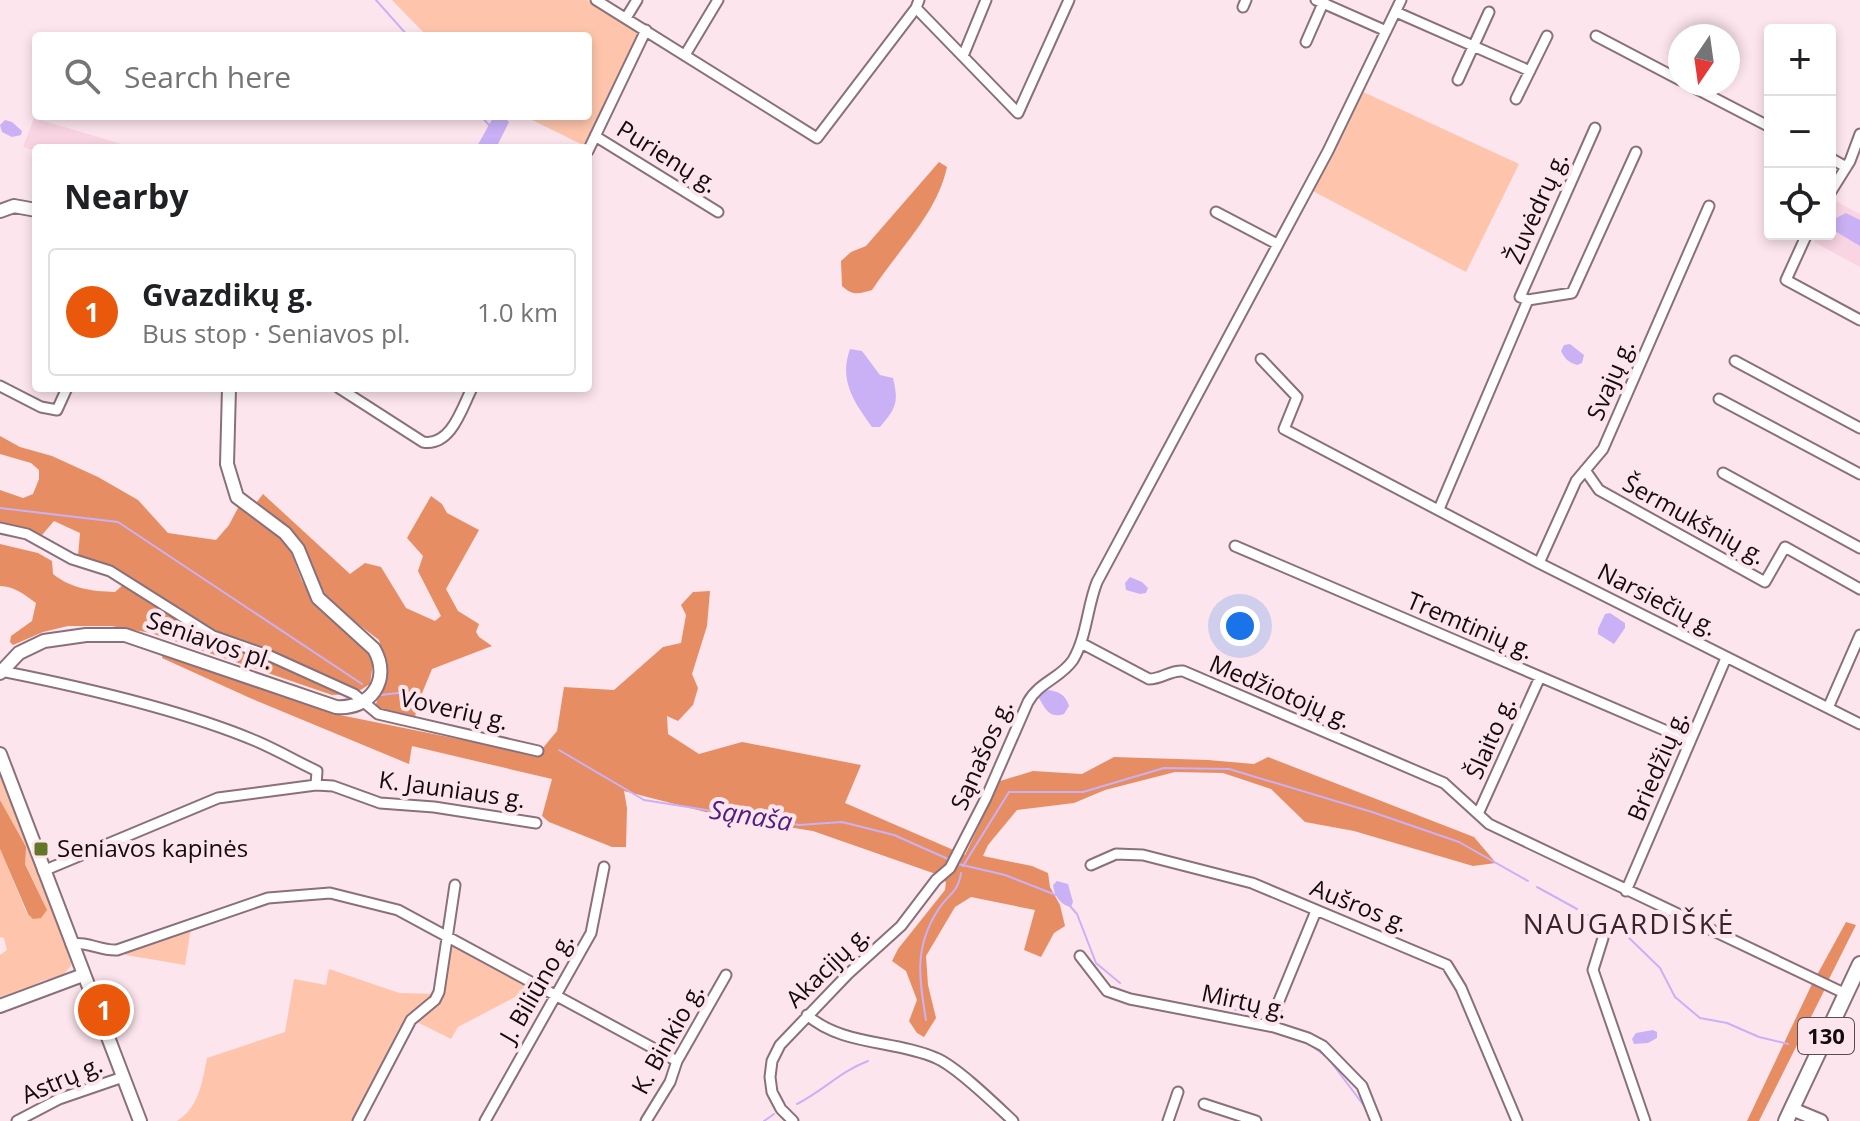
<!DOCTYPE html>
<html lang="en">
<head>
<meta charset="utf-8">
<style>
	:root { --surface:#fff; --page:#f6f6f6; --text:#202124; --muted:#757577; --line:#e0e0e0; --accent:#ea580c }
	body { margin:0; font-family:"Open Sans",sans-serif; background:var(--page); color:var(--text) }
	.controls { position:absolute; right:24px; top:24px; display:grid; overflow:hidden; border-radius:8px; box-shadow:0 4px 12px #0003 }
	.controls button { width:72px; height:72px; display:grid; place-items:center; padding:0; border:0; border-bottom:2px solid var(--line); background:var(--surface); color:var(--text); font:40px sans-serif }
	.compass { position:absolute; left:1668px; top:24px; width:72px; height:72px; border-radius:50%; background:var(--surface); box-shadow:0 4px 12px #0003; rotate:193deg }
	.you { position:absolute; left:1240px; top:626px; width:28px; height:28px; margin:-20px; border:6px solid #fff; border-radius:50%; background:#1a73e8; box-shadow:0 0 0 12px #1a73e833 }
	.badge { display:grid; place-items:center; width:52px; height:52px; border-radius:50%; background:var(--accent); color:#fff; font-size:26px; font-weight:700 }
	.pin { position:absolute; translate:-50% -50%; border:4px solid #fff; box-shadow:0 2px 8px #0006 }
	.list { margin:0; padding:0; list-style:none }
	h2 { display:flex; justify-content:space-between; align-items:center; height:104px; margin:0; padding:0 32px; font-size:34px }
	h2 small { font-size:26px; font-weight:400; color:var(--muted) }
	.list li { display:grid; grid-template-columns:52px 1fr auto; gap:24px; align-items:center; box-sizing:border-box; height:128px; margin:0 16px 16px; padding:0 16px; border:2px solid var(--line); border-radius:8px }
	.list b { display:block; font-size:30px; white-space:nowrap }
	.list p { margin:0; font-size:26px; white-space:nowrap; color:var(--muted) }
	.list em { font-size:26px; font-style:normal; color:var(--muted) }
	.icon { flex:none; width:44px; height:44px; fill:none; stroke:currentColor; stroke-width:2; stroke-linecap:round; stroke-linejoin:round }
	.map { position:relative; flex:none; width:1860px; height:1121px; overflow:hidden }
	.search { position:absolute; background:var(--surface); box-shadow:0 4px 12px #0003; left:32px; top:32px; width:560px; height:88px; display:flex; align-items:center; gap:20px; box-sizing:border-box; padding:0 28px; border-radius:8px; color:var(--muted); font-size:30px }
	.panel { position:absolute; background:var(--surface); box-shadow:0 4px 12px #0003; left:32px; top:144px; width:560px; height:248px; border-radius:8px }
	.map>svg:first-child { display:block }
</style>
</head>
<body>
<div class="map">
<svg width="1860" height="1121" viewBox="0 0 1860 1121">
	<rect width="100%" height="100%" fill="#fde5ee"/>
	<path fill="#f9d4e2" d="M34,118L135,148H36V151L23,147Z
		M1831,199L1860,214V267L1814,242L1816,234H1830Z"/>
	<path fill="#ffc5ac" d="M392,0H587L637,31L638,35L585,146L524,116H588V36H427Z
		M1361,91L1519,164L1466,272L1311,190Z
		M0,773L72,958L71,966L63,975L42,981L0,1001V955L7,950L4,938L0,937V849L27,914L43,901L25,863V847L0,800Z
		M191,928L185,965L126,955L125,951Z
		M452,944H456L534,987L458,1027L451,1039L409,1018L399,1028L354,1121H177C199,1107 202,1083 207,1058L285,1032L294,979L326,985L329,969L399,993L441,994Z"/>
	<path fill="#e78d63" d="M939,162L947,167C937,214 898,250 872,290C859,294 853,296 842,286L841,261L851,252L866,246Z
		M0,436L20,447L52,456L98,477L138,500L168,533L216,540L229,525L239,506L275,530L288,544L302,581L321,610L367,651L373,663L370,684L354,694L332,695L151,633L111,626H68L43,632L13,645L10,642L11,636L32,621L36,603C25,595 14,586 0,586V544L38,553L52,561L53,574C72,589 91,591 115,592L124,584L100,563L78,556L80,533L54,521L42,535L0,527V490L23,498L33,494L39,479V470L31,463L0,454Z
		M263,494L350,574L365,563L381,567L406,608L435,621L441,616L418,571L423,556L407,538L431,496L442,504L447,513L479,530L446,589L458,611L479,624L476,632L479,637L492,646L432,669L418,703L415,717L380,709L376,704L387,668L379,640L329,602L313,571L253,507Z
		M710,591L707,626L692,674L698,688L693,705L678,721L667,716L668,734L699,754L742,742L861,765L845,803L965,855L1000,781L1033,771L1082,774L1114,757L1208,760L1254,764L1268,757L1474,837L1496,863L1473,866L1354,831L1305,822L1271,789L1223,773L1175,772L1105,790L1074,803L1017,810L988,845L983,856L1032,866L1048,873L1050,887L1060,905L1065,926L1054,933L1041,957L1024,950L1035,910L971,897L955,907L926,956L928,985L936,1018L924,1037L917,1033L909,1021L917,1000L906,971L892,961L898,949L945,890L946,882L933,873L813,831L725,817L624,791L627,808L626,847H612L549,822L542,816L552,779L412,746L409,764L250,698L162,658L163,653L335,714L537,755L557,731L564,687L614,690L663,647L681,643L686,615L681,605L693,592Z
		M0,800L26,847L25,864L47,910L41,918L33,919L28,914L0,849Z
		M1846,922L1856,925L1828,981L1817,975Z
		M1812,984L1825,989L1759,1121H1747Z"/>
	<path fill="#cab1f6" d="M494,116H503L509,122L496,148H476Z
		M5,120L12,122L22,131L21,135L12,137L2,132L0,125Z
		M1846,213L1860,220V246L1830,228L1834,219Z
		M1570,344L1584,355L1582,363L1577,365C1568,362 1565,359 1561,351L1564,345Z
		M850,349L862,351L880,375L893,378C899,403 896,408 880,427H872C853,401 839,380 850,349Z
		M1130,577L1142,582L1148,588L1146,593L1140,594L1126,590L1125,583Z
		M1610,613L1625,623V628L1614,644L1598,634V629L1605,614Z
		M1048,690C1058,691 1066,695 1069,706L1064,714C1050,719 1045,709 1039,698L1041,693Z
		M1057,881L1068,884L1073,902L1071,907C1060,905 1054,895 1053,885Z
		M1653,1030L1657,1032V1038L1648,1043L1634,1044L1632,1039L1636,1033Z"/>
	<g fill="none" stroke-linecap="round" stroke-linejoin="round">
		<path stroke="#cab1f6" stroke-width="2" d="M376,0L408,36
			M481,116L489,125
			M0,508L118,522L362,684
			M381,695L406,692L463,723
			M559,750L644,800L799,825L842,822L894,835L948,859
			M958,864L1005,875L1056,895
			M963,866L1009,792H1083L1164,768L1229,769L1372,812L1459,842L1528,881
			M1537,887L1577,909
			M1070,906L1077,914L1096,963L1120,983
			M1587,915L1607,924
			M1612,927L1622,931L1660,968L1675,997L1700,1018L1727,1023L1759,1037L1788,1044
			M1232,1009L1260,1015
			M926,1020C919,978 914,947 938,910C948,894 958,893 961,873
			M1312,1046L1328,1058L1365,1107
			M797,1104C823,1091 841,1071 868,1061
			M764,1121L774,1114"/>
		<defs>
			<path id="street" d="M596,0L817,138L916,8L919,0
				M1316,0L1384,30
				M1243,7L1246,0
				M916,8L1018,113L1069,0
				M1396,12L1530,71
				M626,18L637,0
				M1596,36L1680,80
				M1306,42L1324,1
				M685,55L718,0
				M963,56L986,0
				M1458,80L1489,12
				M1687,84L1770,127
				M1516,99L1547,36
				M595,136L718,212
				M588,151L646,30
				M1830,158L1846,167
				M1830,193L1850,161L1860,134
				M1216,212L1277,244
				M1807,234L1786,280L1860,320
				M1528,300L1520,297L1595,128
				M1261,359L1297,397L1284,429L1539,563L1860,724
				M1735,361L1860,428
				M0,386L41,407L57,410L67,388
				M339,388L423,442C451,447 462,408 472,388
				M1719,399L1860,474
				M1585,470L1599,490L1765,582L1785,547L1860,589
				M1723,473L1860,548
				M1439,509L1528,300L1572,293L1636,152
				M0,528L27,534L72,559L110,571L213,636L270,656L354,694L378,714L538,751
				M1235,546L1690,741
				M1539,563L1576,481L1603,449L1709,206
				M1081,643L1149,679C1162,679 1170,670 1183,671L1444,783L1489,824L1846,994
				M1,671C82,687 180,709 256,741C277,750 296,761 317,771L316,785
				M1828,708L1860,635
				M1478,814L1540,677
				M1091,865L1116,854L1143,855L1252,883L1447,965L1461,988L1517,1121
				M43,871L218,798L316,785L333,786L380,803L434,807L536,823
				M1626,891L1726,658
				M1603,938L1593,970L1645,1121
				M71,944C88,941 100,951 117,950L268,898L330,893L398,910L677,1061
				M1080,956L1107,991L1130,999L1274,1027L1308,1038L1323,1046L1362,1086L1376,1121
				M807,1015C842,1046 895,1040 936,1058C956,1066 996,1105 1013,1121
				M1274,1027L1276,1008L1316,911
				M1204,1104L1256,1121
				M17,1121L59,1099L123,1077
				M358,1121L411,1020L435,1000L439,992L455,885
				M485,1121L591,933L604,867
				M646,1121L670,1082L677,1061L726,975
				M793,1121L781,1109L772,1092L770,1077L772,1061L780,1045L848,974L901,926L936,880L950,868L986,798L1028,702C1039,682 1061,678 1073,660C1087,636 1087,607 1097,582L1328,151L1401,0
				M1168,1121L1178,1092"/>
			<path id="secondary" d="M0,211L14,206L36,210
				M0,673L19,653L44,641L86,635H125L336,707C370,710 392,680 374,649L318,598L298,549L285,533L237,497L227,464L229,388
				M0,754L140,1121
				M0,1006L83,975
				M1792,1109L1821,1121"/>
			<path id="primary" d="M1786,1121L1860,964"/>
		</defs>
		<use href="#street" stroke="#89707a" stroke-width="13"/>
		<use href="#secondary" stroke="#89707a" stroke-width="16"/>
		<use href="#primary" stroke="#89707a" stroke-width="18"/>
		<use href="#street" stroke="#fff" stroke-width="9"/>
		<use href="#secondary" stroke="#fff" stroke-width="12"/>
		<use href="#primary" stroke="#fff" stroke-width="14"/>
	</g>
	<rect fill="#617626" stroke="#fde5ee" stroke-width="3" x="33" y="841" width="16" height="16" rx="4"/>
	<g text-anchor="middle" stroke-width="8" stroke-linejoin="round" paint-order="stroke">
		<rect fill="#fde5ee" stroke="#5a4c52" stroke-width="2" x="1798" y="1018" width="56" height="36" rx="6"/>
		<g font-size="22" font-weight="bold" fill="#140b0f">
			<text x="1826" y="1044">130</text>
		</g>
		<g font-size="24" fill="#140b0f" stroke="#fde5ee">
			<text transform="translate(667 157) rotate(32)" y="8">Purienų g.</text>
			<text transform="translate(1537 208) rotate(-66)" y="8">Žuvėdrų g.</text>
			<text transform="translate(1611 380) rotate(-67)" y="8">Svajų g.</text>
			<text transform="translate(1694 520) rotate(29)" y="8">Šermukšnių g.</text>
			<text transform="translate(1657 600) rotate(27)" y="8">Narsiečių g.</text>
			<text transform="translate(1470 626) rotate(23)" y="8">Tremtinių g.</text>
			<text transform="translate(210 641) rotate(19)" y="8">Seniavos pl.</text>
			<text transform="translate(1280 692) rotate(23)" y="8">Medžiotojų g.</text>
			<text transform="translate(454 710) rotate(13)" y="8">Voverių g.</text>
			<text transform="translate(1491 738) rotate(-66)" y="8">Šlaito g.</text>
			<text transform="translate(982 755) rotate(-66)" y="8">Sąnašos g.</text>
			<text transform="translate(1658 766) rotate(-67)" y="8">Briedžių g.</text>
			<text transform="translate(452 790) rotate(8)" y="8">K. Jauniaus g.</text>
			<text transform="translate(1359 906) rotate(22)" y="8">Aušros g.</text>
			<text transform="translate(828 967) rotate(-44)" y="8">Akacijų g.</text>
			<text transform="translate(537 988) rotate(-60)" y="8">J. Biliūno g.</text>
			<text transform="translate(1244 1002) rotate(12)" y="8">Mirtų g.</text>
			<text transform="translate(668 1039) rotate(-61)" y="8">K. Binkio g.</text>
			<text transform="translate(62 1080) rotate(-23)" y="8">Astrų g.</text>
		</g>
		<g font-size="24" fill="#140b0f" stroke="#fde5ee" text-anchor="start">
			<text x="57" y="857">Seniavos kapinės</text>
		</g>
		<g font-size="26" font-style="italic" fill="#4f2082" stroke="#fde5ee">
			<text transform="translate(751 816) rotate(9)" y="9">Sąnaša</text>
		</g>
		<g font-size="28" letter-spacing="2" fill="#39242d" stroke="#fde5ee">
			<text x="1629" y="934">NAUGARDIŠKĖ</text>
		</g>
	</g>
</svg>
<div class="controls">
<button>+</button>
<button>−</button>
<button><svg class="icon" aria-label="locate" viewBox="0 0 24 24"><circle cx="12" cy="12" r="6"/><path d="M12 2v4M12 18v4M2 12h4M18 12h4"/></svg></button>
</div>
<svg class="compass" viewBox="-18 -18 36 36"><path d="M0-13l5 13h-10z" fill="#e53935"/><path d="M0 13l5-13h-10z" fill="#757577"/></svg>
<div class="you"></div>
<div class="pin badge" style="left:104px;top:1010px">1</div>
<div class="search"><svg class="icon" aria-label="search" viewBox="0 0 24 24"><circle cx="10" cy="10" r="6"/><path d="M15 15l6 6"/></svg>Search here</div>
<section class="panel">
<h2>Nearby<small></small></h2>
<ul class="list">
<li><span class="badge">1</span><div><b>Gvazdikų g.</b><p>Bus stop · Seniavos pl.</p></div><em>1.0 km</em></li>
</ul>
</section>
</div>
</body>
</html>
